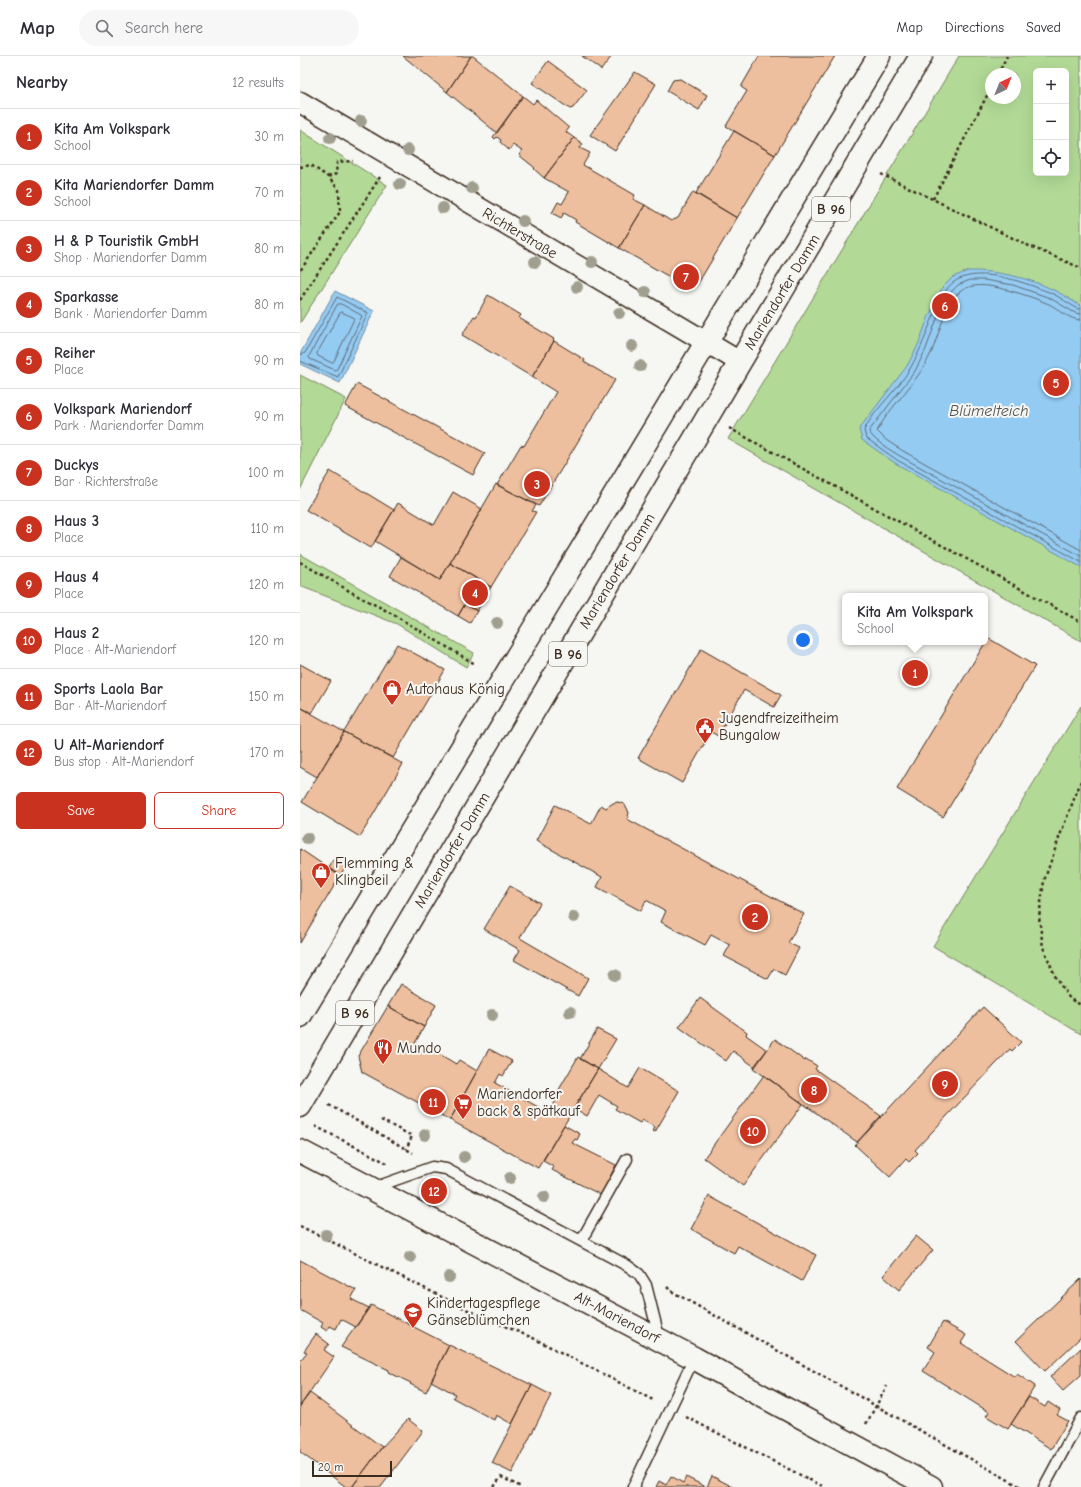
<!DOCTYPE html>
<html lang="en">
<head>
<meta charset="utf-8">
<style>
	:root { --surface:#fff; --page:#f7f7f7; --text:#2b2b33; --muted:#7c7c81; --line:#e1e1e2; --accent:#c8321e }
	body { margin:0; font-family:"Comic Neue",sans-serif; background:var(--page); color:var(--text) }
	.controls { position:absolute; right:12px; top:12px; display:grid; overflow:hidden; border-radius:6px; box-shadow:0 4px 16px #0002 }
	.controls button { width:36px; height:36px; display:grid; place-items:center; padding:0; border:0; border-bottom:1px solid var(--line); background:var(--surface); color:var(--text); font:20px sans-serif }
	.compass { position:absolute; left:685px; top:12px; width:36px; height:36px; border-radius:50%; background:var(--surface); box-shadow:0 4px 16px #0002; rotate:43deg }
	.scale { position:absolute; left:12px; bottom:10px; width:80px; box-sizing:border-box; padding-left:4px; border:2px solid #3b2a1e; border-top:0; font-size:11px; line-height:14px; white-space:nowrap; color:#3b2a1e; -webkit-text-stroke:3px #f6f6f2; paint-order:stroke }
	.you { position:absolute; left:503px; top:584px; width:14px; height:14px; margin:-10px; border:3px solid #fff; border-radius:50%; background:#1a73e8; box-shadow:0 0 0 6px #1a73e833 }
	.badge { display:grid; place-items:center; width:26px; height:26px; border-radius:50%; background:var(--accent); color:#fff; font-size:13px; font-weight:700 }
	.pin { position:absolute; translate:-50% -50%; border:2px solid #fff; box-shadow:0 1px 4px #0006 }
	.popup { position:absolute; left:542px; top:537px; width:146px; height:52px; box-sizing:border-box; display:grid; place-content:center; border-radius:6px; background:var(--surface); filter:drop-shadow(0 1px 3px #0005); font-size:13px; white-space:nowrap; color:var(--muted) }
	.popup b { font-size:15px; color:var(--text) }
	.popup::after { content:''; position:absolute; left:50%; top:100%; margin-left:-8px; border:8px solid transparent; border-top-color:var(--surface) }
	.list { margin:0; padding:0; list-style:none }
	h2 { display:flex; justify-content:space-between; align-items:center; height:52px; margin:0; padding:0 16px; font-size:17px }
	h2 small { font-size:13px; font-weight:400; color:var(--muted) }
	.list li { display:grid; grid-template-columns:26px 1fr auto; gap:12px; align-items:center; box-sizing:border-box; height:56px; padding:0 16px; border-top:1px solid var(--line) }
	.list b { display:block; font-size:15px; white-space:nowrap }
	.list p { margin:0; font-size:13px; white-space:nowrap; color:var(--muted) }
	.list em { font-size:13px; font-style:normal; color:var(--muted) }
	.actions { display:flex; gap:8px; padding:12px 16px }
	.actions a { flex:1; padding:9px 0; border:1px solid var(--accent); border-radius:6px; text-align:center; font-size:14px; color:var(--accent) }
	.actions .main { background:var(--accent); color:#fff }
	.icon { flex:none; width:22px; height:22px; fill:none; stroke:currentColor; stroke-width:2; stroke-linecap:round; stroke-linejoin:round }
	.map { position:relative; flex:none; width:781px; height:1431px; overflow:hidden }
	header { display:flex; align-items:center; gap:24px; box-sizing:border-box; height:56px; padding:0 20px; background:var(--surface); border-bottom:1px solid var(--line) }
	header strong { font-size:19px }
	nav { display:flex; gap:22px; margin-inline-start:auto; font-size:14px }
	.search { width:280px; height:36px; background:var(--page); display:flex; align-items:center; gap:10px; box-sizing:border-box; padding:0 14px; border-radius:22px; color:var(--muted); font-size:15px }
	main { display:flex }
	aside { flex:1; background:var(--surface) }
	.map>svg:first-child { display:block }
</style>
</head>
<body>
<header>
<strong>Map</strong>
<div class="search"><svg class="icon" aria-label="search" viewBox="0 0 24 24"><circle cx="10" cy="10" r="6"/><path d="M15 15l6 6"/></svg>Search here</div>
<nav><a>Map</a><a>Directions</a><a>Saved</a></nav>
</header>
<main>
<aside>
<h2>Nearby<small>12 results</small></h2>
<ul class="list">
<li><span class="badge">1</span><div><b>Kita Am Volkspark</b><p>School</p></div><em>30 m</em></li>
<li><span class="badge">2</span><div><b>Kita Mariendorfer Damm</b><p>School</p></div><em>70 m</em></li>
<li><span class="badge">3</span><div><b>H &amp; P Touristik GmbH</b><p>Shop · Mariendorfer Damm</p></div><em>80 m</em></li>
<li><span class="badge">4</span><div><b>Sparkasse</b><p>Bank · Mariendorfer Damm</p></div><em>80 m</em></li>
<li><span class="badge">5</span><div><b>Reiher</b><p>Place</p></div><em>90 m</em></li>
<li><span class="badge">6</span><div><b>Volkspark Mariendorf</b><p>Park · Mariendorfer Damm</p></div><em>90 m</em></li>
<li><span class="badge">7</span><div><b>Duckys</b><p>Bar · Richterstraße</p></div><em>100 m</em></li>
<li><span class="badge">8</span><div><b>Haus 3</b><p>Place</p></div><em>110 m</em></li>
<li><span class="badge">9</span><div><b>Haus 4</b><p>Place</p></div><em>120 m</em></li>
<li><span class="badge">10</span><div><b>Haus 2</b><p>Place · Alt-Mariendorf</p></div><em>120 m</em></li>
<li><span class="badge">11</span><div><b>Sports Laola Bar</b><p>Bar · Alt-Mariendorf</p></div><em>150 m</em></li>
<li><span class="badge">12</span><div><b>U Alt-Mariendorf</b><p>Bus stop · Alt-Mariendorf</p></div><em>170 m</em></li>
</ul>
<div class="actions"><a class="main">Save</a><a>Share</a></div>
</aside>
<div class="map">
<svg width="781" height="1431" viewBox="0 0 781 1431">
	<rect width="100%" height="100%" fill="#f6f6f2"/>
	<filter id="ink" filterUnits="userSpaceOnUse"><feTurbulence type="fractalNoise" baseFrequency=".025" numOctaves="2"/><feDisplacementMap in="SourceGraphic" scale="8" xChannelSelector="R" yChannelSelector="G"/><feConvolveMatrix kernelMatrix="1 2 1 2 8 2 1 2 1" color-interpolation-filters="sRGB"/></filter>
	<g filter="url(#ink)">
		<path fill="#b2da96" stroke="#76825a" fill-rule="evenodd" d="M659,0H781V585L428,383ZM736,15H766V117H736ZM691,18H715V42H691Z
			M0,74L87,129L0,267Z
			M0,319L46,343L0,434Z
			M0,498L174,597L166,611L97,568L0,530Z
			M781,650V978L633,890Z"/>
		<path fill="#94cbf3" stroke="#708b9e" d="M668,215C696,214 729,222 754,234C764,239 772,245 781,250V511L595,407L562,384L559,373L607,310L618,289L628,262L642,232L653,221Z
			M35,235L74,255L40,327L0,308V298Z"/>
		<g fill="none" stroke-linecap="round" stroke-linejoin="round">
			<path stroke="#5f6a73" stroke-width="1" d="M38,248H41L61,259L62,260L37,313L35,314L10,303L9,301Z
				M781,253H778C769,248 760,241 751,237C724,226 664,203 645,236C631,260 625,287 611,311C598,334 576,351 564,374L566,382L597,404L781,506
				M41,256L53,261L54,263L34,305L32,307L18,300L17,298Z
				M781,258L775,257L750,242L713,229L684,224H670L658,229L649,238L636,265L626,293L615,315L569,375C572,384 592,395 600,400L781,500
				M781,264C769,264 759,253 749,248C737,243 723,238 711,235C697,231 674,225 661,235C646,246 639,278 632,295C619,326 592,347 577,375L586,384L603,395L781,494
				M0,299L5,297L37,241L68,257L38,321L0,305"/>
		</g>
		<path fill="#eebf9e" stroke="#3b2a1e" d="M103,0H171L147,36Z
			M171,0H173L223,40L197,77L147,36Z
			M282,0H312L301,14Z
			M459,0H535L475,99L426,70L447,35L441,31Z
			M248,5L287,34L273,52L270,53L232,27Z
			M335,16L356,28L315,95L290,79Z
			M380,23L407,39L399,54L367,35L373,24Z
			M223,40L233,48L236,44L269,72L266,76L274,82L244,122L234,113L235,112L219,99L222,95L213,89L209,94L200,86L201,84L197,81L195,83L193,81Z
			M434,75L475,99L437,162L396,137Z
			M274,82L283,88L280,92L290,97L283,109L335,139L333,143L345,149L319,192L275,166L276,164L264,157L261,162L252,157L258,146L262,148L269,136L244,122Z
			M393,136L437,162L397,229L387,231L319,192L345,149L371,165L378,162Z
			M188,239L221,259L219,262L254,283L253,284L254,285L232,321L162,279L174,260L176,261Z
			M254,285L285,304L284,306L315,324L239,450L197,429L221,389L224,390L256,336L232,321Z
			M57,328L185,397L173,419L45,350Z
			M30,415L94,454L71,492L6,454Z
			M196,428L236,449L232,455L236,456L191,531L150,507Z
			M153,436L182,453L140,524L75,485L98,447L134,469Z
			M101,501L140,524L150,507L191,531L177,555L165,548L158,560L90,520Z
			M165,548L177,555L170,567L158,560Z
			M688,582L735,610L643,761L597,733Z
			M97,588L145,614L93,702L44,676Z
			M401,593L481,639L474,651L444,634L418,680L411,676L382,727L338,702Z
			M0,608L31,625L12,657L0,651Z
			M0,651L44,676L17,721L0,711V698L2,695H0Z
			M44,676L103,708L60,781L2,746Z
			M318,746L324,748L327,752L329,757L327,763L504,858L488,887L499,892L485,919L474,913L468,923L424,900L430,889L411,879L405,889L361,866L366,855L346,844L341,855L297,831L302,821L236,785L255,749L291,768L301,749L306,752L313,747Z
			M0,793L40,820L0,887Z
			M36,800L48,808L40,820L29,812Z
			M210,830L240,847L220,882L288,922L278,940L214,904L220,894L184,873Z
			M101,928L136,949L124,971L88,950Z
			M400,942L447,976L446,979L467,994L455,1011L433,995L426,1005L379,971Z
			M88,950L124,971L115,987L124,993L126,990L156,1008L159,1004L177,1015L150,1064L62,1016L58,1000Z
			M683,951L721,986L712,995L710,993L615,1094L618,1097L609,1106L606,1103L590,1121L555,1089Z
			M297,973L316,983L298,1013L280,1003Z
			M475,983L505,1005L506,1003L517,1010L515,1013L581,1060L557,1086L453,1012Z
			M189,993L212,1005L203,1020L200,1018L195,1027L249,1057L259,1039L257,1037L278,1001L298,1013L238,1112L150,1064Z
			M340,1012L379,1035L355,1076L353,1075L355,1071L342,1064L340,1067L315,1053L317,1050L299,1039L287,1060L274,1052L298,1013L328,1032Z
			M464,1019L503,1048L443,1130L404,1102Z
			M264,1069L280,1078L277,1084L275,1083L272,1087L316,1109L301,1139L252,1114L254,1111L243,1105Z
			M409,1140L516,1199L502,1225L438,1190L434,1197L391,1173Z
			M616,1180L633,1194L599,1234L583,1220Z
			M0,1204L56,1234L51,1243L69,1252L56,1271L41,1263L36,1273L30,1270L27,1275L21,1271L23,1267L0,1254Z
			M781,1223V1281L745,1315L716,1285Z
			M71,1249L149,1289L126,1336L110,1328L111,1327L88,1316L89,1314L41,1291Z
			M643,1266L666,1279L661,1287L715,1321L717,1318L735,1330L708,1373L686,1360L689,1356L623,1315L635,1296L628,1291Z
			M16,1278L29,1288L24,1294L34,1301L0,1350V1305L7,1296L4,1295Z
			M149,1289L232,1329L212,1368L196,1359L194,1364L153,1342L155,1338L131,1325Z
			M781,1292V1319L763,1335L750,1321Z
			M232,1329L251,1339L212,1417L192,1407Z
			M10,1337L82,1391L52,1431H46L0,1396V1350Z
			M729,1341L745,1351L748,1346L760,1354L757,1359L768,1365L751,1393L711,1368Z
			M108,1363L123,1375L81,1431H52L82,1391Z
			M371,1420L383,1427L386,1421L406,1431H356L359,1425L366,1429Z
			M412,1420L433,1431H407Z"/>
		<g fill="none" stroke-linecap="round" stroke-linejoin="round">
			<defs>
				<path id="service" d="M73,1132L132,1111L146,1113L328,1210L339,1218L346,1229L359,1281
					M281,1185L327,1103
					M333,1431L394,1302
					M744,1431L781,1362"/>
				<path id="minor" d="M0,46L440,306"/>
				<path id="secondary" d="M0,1095L394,1302L464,1341L631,1431"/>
				<path id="primary" d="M0,960L579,0
					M0,1050L621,0"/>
			</defs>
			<use href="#service" stroke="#3b2a1e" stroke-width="13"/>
			<use href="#minor" stroke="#3b2a1e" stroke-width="23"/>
			<use href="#secondary" stroke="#3b2a1e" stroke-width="25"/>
			<use href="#primary" stroke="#3b2a1e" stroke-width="25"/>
			<path stroke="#3b2a1e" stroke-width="2.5" stroke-dasharray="3 3" stroke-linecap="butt" d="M698,18L707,0
				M0,111L11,109L28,121L39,134L40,156L0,215
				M581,118L727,189L781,212
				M28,121L36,118L37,106L53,105
				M633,143L691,32
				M0,244L80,121
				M429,372L781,566
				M0,506L58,540L89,556L175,608
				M781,725L759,782L744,825L739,861L743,891L756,922L770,943L781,949
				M29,1049L113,1097
				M81,1064L112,1080L106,1093
				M15,1070L87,1107
				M0,1170L178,1259L233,1282L353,1344
				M367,1231L371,1235L721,1431
				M386,1361L524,1431
				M566,1368L587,1330
				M194,1431L201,1421L221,1431"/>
			<use href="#service" stroke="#f6f6f2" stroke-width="10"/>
			<use href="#minor" stroke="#f6f6f2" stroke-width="20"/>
			<use href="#secondary" stroke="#f6f6f2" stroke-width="22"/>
			<use href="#primary" stroke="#f6f6f2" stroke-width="22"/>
		</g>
		<g fill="#a09e8e">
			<circle cx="61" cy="65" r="6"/>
			<circle cx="30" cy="82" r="6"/>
			<circle cx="108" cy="94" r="6"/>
			<circle cx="100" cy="128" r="6"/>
			<circle cx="172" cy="132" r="6"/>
			<circle cx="143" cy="152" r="6"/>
			<circle cx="223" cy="165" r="6"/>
			<circle cx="235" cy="206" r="6"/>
			<circle cx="292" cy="206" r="6"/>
			<circle cx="277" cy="231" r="6"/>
			<circle cx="345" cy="236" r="6"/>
			<circle cx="319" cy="257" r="6"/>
			<circle cx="332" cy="290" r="6"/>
			<circle cx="340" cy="310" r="6"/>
			<circle cx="197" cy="567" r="6"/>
			<circle cx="7" cy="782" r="6"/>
			<circle cx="274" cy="861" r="6"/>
			<circle cx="315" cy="919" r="6"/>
			<circle cx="270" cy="956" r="6"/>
			<circle cx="192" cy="959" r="6"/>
			<circle cx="125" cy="1079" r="6"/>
			<circle cx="164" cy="1101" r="6"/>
			<circle cx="210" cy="1122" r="6"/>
			<circle cx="244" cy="1141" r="6"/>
			<circle cx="26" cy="1179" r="6"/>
			<circle cx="110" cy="1201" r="6"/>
			<circle cx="149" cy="1221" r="6"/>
		</g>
	</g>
	<defs>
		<symbol id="shop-pin" viewBox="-11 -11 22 30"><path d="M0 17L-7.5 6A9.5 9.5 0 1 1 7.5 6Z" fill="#c8321e" stroke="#f6f6f2"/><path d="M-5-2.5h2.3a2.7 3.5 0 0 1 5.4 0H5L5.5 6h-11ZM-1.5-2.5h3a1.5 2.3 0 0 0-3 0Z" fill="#fff"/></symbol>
		<symbol id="civic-pin" viewBox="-11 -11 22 30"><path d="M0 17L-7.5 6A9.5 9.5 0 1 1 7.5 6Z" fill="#c8321e" stroke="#f6f6f2"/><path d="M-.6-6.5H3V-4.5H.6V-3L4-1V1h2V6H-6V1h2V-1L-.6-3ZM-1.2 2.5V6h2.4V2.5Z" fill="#fff"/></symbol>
		<symbol id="restaurant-pin" viewBox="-11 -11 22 30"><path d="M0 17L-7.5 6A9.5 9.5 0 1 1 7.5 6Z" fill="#c8321e" stroke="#f6f6f2"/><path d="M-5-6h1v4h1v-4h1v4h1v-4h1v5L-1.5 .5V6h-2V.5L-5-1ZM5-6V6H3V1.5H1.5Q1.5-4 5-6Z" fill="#fff"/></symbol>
		<symbol id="supermarket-pin" viewBox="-11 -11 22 30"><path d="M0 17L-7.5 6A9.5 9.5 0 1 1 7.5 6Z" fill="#c8321e" stroke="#f6f6f2"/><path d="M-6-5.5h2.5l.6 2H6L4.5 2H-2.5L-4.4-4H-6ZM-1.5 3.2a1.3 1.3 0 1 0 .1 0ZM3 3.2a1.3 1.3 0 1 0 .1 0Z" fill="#fff"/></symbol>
		<symbol id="school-pin" viewBox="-11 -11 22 30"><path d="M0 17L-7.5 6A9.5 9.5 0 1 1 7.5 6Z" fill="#c8321e" stroke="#f6f6f2"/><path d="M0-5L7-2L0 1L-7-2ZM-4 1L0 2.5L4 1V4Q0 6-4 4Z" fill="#fff"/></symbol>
	</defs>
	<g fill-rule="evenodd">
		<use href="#shop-pin" x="81" y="622" width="22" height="30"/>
		<use href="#civic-pin" x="394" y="660" width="22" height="30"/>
		<use href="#shop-pin" x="10" y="805" width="22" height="30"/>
		<use href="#restaurant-pin" x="72" y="981" width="22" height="30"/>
		<use href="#supermarket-pin" x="152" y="1036" width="22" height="30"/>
		<use href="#school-pin" x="102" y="1245" width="22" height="30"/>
	</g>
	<g text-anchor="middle" stroke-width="4" stroke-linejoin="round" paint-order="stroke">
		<g fill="#f6f6f2" stroke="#73675e" stroke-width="1">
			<rect x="512" y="141" width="38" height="24" rx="3"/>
			<rect x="249" y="586" width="38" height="24" rx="3"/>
			<rect x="36" y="945" width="38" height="24" rx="3"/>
		</g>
		<g font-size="14" font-weight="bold" fill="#3b2a1e">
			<text x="531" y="158">B 96</text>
			<text x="268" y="603">B 96</text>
			<text x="55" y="962">B 96</text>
		</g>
		<g font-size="15" fill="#3b2a1e" stroke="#f6f6f2">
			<text transform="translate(220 177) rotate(31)" y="5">Richterstraße</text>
			<text transform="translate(482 236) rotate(-59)" y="5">Mariendorfer Damm</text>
			<text transform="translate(317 515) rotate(-59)" y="5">Mariendorfer Damm</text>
			<text transform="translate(152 794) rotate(-59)" y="5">Mariendorfer Damm</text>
			<text transform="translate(317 1261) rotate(28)" y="5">Alt-Mariendorf</text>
		</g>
		<g font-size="15" fill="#3b2a1e" stroke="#f6f6f2" text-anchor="start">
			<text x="106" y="638">Autohaus König</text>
			<text x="419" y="667">Jugendfreizeitheim<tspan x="419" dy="17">Bungalow</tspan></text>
			<text x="35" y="812">Flemming &amp;<tspan x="35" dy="17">Klingbeil</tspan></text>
			<text x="97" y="997">Mundo</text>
			<text x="177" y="1043">Mariendorfer<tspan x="177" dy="17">back &amp; spätkauf</tspan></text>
			<text x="127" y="1252">Kindertagespflege<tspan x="127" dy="17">Gänseblümchen</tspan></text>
		</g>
		<g font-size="16" font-style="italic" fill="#515253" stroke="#f6f6f2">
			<text x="689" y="360">Blümelteich</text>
		</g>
	</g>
</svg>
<div class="controls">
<button>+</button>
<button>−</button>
<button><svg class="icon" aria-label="locate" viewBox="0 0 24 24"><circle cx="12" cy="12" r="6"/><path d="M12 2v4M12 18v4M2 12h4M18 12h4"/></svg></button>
</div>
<svg class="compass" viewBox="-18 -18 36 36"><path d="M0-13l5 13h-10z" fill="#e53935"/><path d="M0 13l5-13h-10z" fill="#7c7c81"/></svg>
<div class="scale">20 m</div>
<div class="you"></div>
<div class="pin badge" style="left:615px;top:617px">1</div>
<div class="popup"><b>Kita Am Volkspark</b>School</div>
<div class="pin badge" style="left:455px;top:861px">2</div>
<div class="pin badge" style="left:237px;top:428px">3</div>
<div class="pin badge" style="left:175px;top:537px">4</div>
<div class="pin badge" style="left:756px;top:327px">5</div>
<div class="pin badge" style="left:645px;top:250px">6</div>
<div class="pin badge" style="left:386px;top:221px">7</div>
<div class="pin badge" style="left:514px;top:1034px">8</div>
<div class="pin badge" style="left:645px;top:1028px">9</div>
<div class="pin badge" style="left:453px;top:1075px">10</div>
<div class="pin badge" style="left:133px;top:1046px">11</div>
<div class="pin badge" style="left:134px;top:1135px">12</div>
</div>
</main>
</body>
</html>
